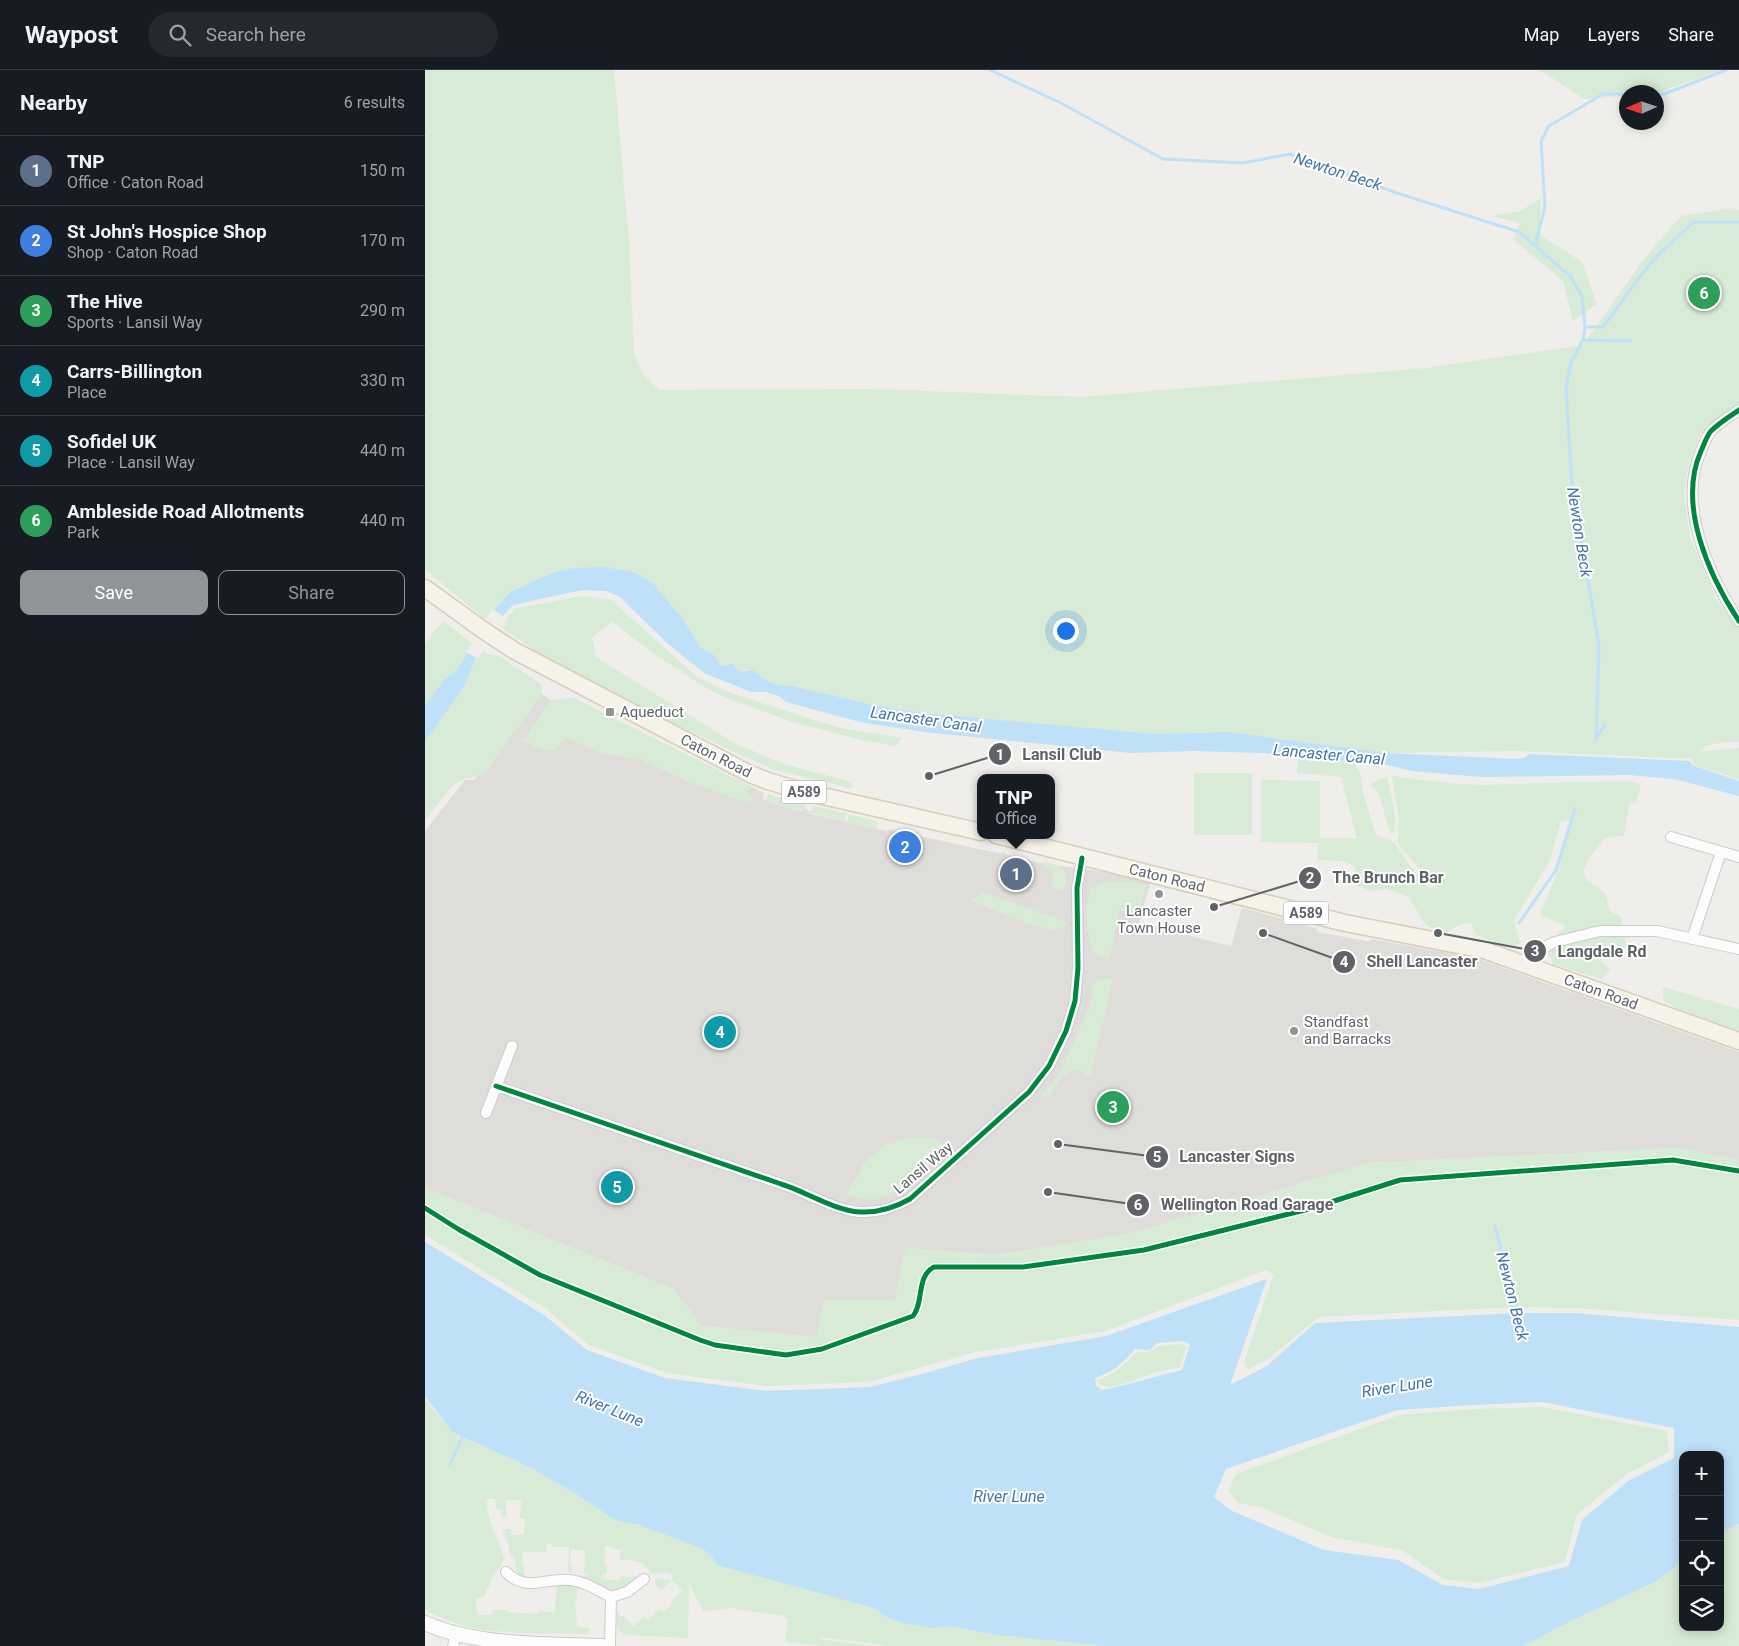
<!DOCTYPE html>
<html lang="en">
<head>
<meta charset="utf-8">
<style>
	:root { --surface:#171b24; --page:#242831; --text:#f1f3f6; --muted:#9ea1a6; --line:#363941; --accent:#919496 }
	body { margin:0; font-family:Roboto,sans-serif; background:var(--page); color:var(--text) }
	.controls { position:absolute; right:15px; bottom:15px; display:grid; overflow:hidden; border-radius:10px; box-shadow:0 2px 12px #0003 }
	.controls button { width:45px; height:45px; display:grid; place-items:center; padding:0; border:0; border-bottom:1px solid var(--line); background:var(--surface); color:var(--text); font:25px sans-serif }
	.compass { position:absolute; left:1194px; top:15px; width:45px; height:45px; border-radius:50%; background:var(--surface); box-shadow:0 2px 12px #0003; rotate:267deg }
	.you { position:absolute; left:640px; top:560px; width:18px; height:18px; margin:-12px; border:4px solid #fff; border-radius:50%; background:#1a73e8; box-shadow:0 0 0 8px #1a73e833 }
	.badge { display:grid; place-items:center; width:32px; height:32px; border-radius:50%; background:var(--accent); color:#fff; font-size:16px; font-weight:700 }
	.pin { position:absolute; translate:-50% -50%; border:2px solid #fff; box-shadow:0 1px 5px #0006 }
	.popup { position:absolute; left:552px; top:704px; width:78px; height:65px; box-sizing:border-box; display:grid; place-content:center; border-radius:10px; background:var(--surface); filter:drop-shadow(0 1px 4px #0005); font-size:16px; white-space:nowrap; color:var(--muted) }
	.popup b { font-size:19px; color:var(--text) }
	.popup::after { content:''; position:absolute; left:50%; top:100%; margin-left:-10px; border:10px solid transparent; border-top-color:var(--surface) }
	.list { margin:0; padding:0; list-style:none }
	h2 { display:flex; justify-content:space-between; align-items:center; height:65px; margin:0; padding:0 20px; font-size:21px }
	h2 small { font-size:16px; font-weight:400; color:var(--muted) }
	.list li { display:grid; grid-template-columns:32px 1fr auto; gap:15px; align-items:center; box-sizing:border-box; height:70px; padding:0 20px; border-top:1px solid var(--line) }
	.list b { display:block; font-size:19px; white-space:nowrap }
	.list p { margin:0; font-size:16px; white-space:nowrap; color:var(--muted) }
	.list em { font-size:16px; font-style:normal; color:var(--muted) }
	.actions { display:flex; gap:10px; padding:15px 20px }
	.actions a { flex:1; padding:11px 0; border:1px solid var(--accent); border-radius:10px; text-align:center; font-size:18px; color:var(--accent) }
	.actions .main { background:var(--accent); color:#fff }
	.icon { flex:none; width:28px; height:28px; fill:none; stroke:currentColor; stroke-width:2; stroke-linecap:round; stroke-linejoin:round }
	.map { position:relative; flex:none; width:1314px; height:1576px; overflow:hidden }
	header { display:flex; align-items:center; gap:30px; box-sizing:border-box; height:70px; padding:0 25px; background:var(--surface); border-bottom:1px solid var(--line) }
	header strong { font-size:24px }
	nav { display:flex; gap:28px; margin-inline-start:auto; font-size:18px }
	.search { width:350px; height:45px; background:var(--page); display:flex; align-items:center; gap:12px; box-sizing:border-box; padding:0 18px; border-radius:28px; color:var(--muted); font-size:19px }
	main { display:flex }
	aside { flex:1; background:var(--surface) }
	.map>svg:first-child { display:block }
</style>
</head>
<body>
<header>
<strong>Waypost</strong>
<div class="search"><svg class="icon" aria-label="search" viewBox="0 0 24 24"><circle cx="10" cy="10" r="6"/><path d="M15 15l6 6"/></svg>Search here</div>
<nav><a>Map</a><a>Layers</a><a>Share</a></nav>
</header>
<main>
<aside>
<h2>Nearby<small>6 results</small></h2>
<ul class="list">
<li><span class="badge" style="background:#5c6f8a">1</span><div><b>TNP</b><p>Office · Caton Road</p></div><em>150 m</em></li>
<li><span class="badge" style="background:#3f7fe0">2</span><div><b>St John's Hospice Shop</b><p>Shop · Caton Road</p></div><em>170 m</em></li>
<li><span class="badge" style="background:#2e9e5b">3</span><div><b>The Hive</b><p>Sports · Lansil Way</p></div><em>290 m</em></li>
<li><span class="badge" style="background:#0f9aa8">4</span><div><b>Carrs-Billington</b><p>Place</p></div><em>330 m</em></li>
<li><span class="badge" style="background:#0f9aa8">5</span><div><b>Sofidel UK</b><p>Place · Lansil Way</p></div><em>440 m</em></li>
<li><span class="badge" style="background:#2e9e5b">6</span><div><b>Ambleside Road Allotments</b><p>Park</p></div><em>440 m</em></li>
</ul>
<div class="actions"><a class="main">Save</a><a>Share</a></div>
</aside>
<div class="map">
<svg width="1314" height="1576" viewBox="0 0 1314 1576">
	<rect width="100%" height="100%" fill="#efeeea"/>
	<path fill="#dfddda" d="M111,620L126,630L148,628L270,690L339,723L338,729L357,736L377,742L379,738L383,740L382,743L463,761L464,759L466,760L573,783H577L578,781L582,785L615,793L686,803L725,813L714,853L806,876L817,838L891,858L892,862L942,871L944,872L945,869L1048,887L1314,982V1090L1251,1078L944,1093L704,1164L570,1185L481,1178L470,1230H399L392,1267L276,1256L249,1219L0,1118V761L40,710H49Z"/>
	<path fill="#d8ebd6" d="M0,0H189L204,172L209,283L218,304L234,320L445,319L657,327L1001,298L1158,275L1218,190L1256,146L1305,138L1314,140V336L1281,363L1277,361L1264,392L1259,421L1265,467L1293,533L1314,557V672C1299,673 1285,671 1274,682L1314,678V709L1269,695L1267,689L1093,681L960,683L804,662L730,664L645,657L496,643L448,635L367,616L355,617L345,613L327,599H322L316,602L296,597L289,585L275,577L258,549L228,513L129,502L85,522L60,549L0,499Z
		M1115,0H1296L1232,23L1202,22L1201,26L1159,29Z
		M1116,128L1115,165L1157,192L1172,234L1148,251L1138,211L1088,169L1095,153L1068,146L1095,141Z
		M158,526L186,530L271,606L290,616L309,624L398,653L421,659L477,668L471,676L441,671L367,652L301,628L281,618L226,582L188,552L173,562L167,568L171,587L311,674L362,695L423,711L428,715L427,718H425L351,700L315,685L248,653L143,598L114,583L78,559L83,546L91,538Z
		M18,551L62,584L74,586L116,614L117,623L60,704C50,708 38,707 30,714C19,723 9,740 0,751V573Z
		M148,628L325,716L322,723L328,727L325,734L259,710L216,690L176,683L140,668L131,679L119,681L98,671L126,630Z
		M873,686L929,692L935,703L938,722L951,765L969,772L982,792L1004,819L1012,817L995,800L974,775L973,771L974,749L967,706L1022,713L1053,715L1203,711L1216,714L1211,733L1204,734L1199,765L1180,768L1162,791L1158,803L1163,811L1181,824L1184,840L1196,847L1201,876L1179,883L1176,891L1185,899L1176,909L1128,894L1122,879L1140,856L1115,845L1134,797L1146,750L1136,751L1124,792L1089,850L1095,874L1081,877L1050,864L1046,853L1036,854L1017,865L1000,854L984,827L961,819L947,821L932,816L930,796L918,791L892,790L894,773L836,772V710L895,711V768L932,769L916,707L872,703Z
		M769,703H827V765H769Z
		M962,707C965,724 974,747 968,764L965,762L953,722L949,718L947,719V712Z
		M343,724L381,735L377,742L341,730Z
		M389,736L422,743L420,751L382,742L383,740L387,741Z
		M424,744L452,751V759L422,752Z
		M619,792C638,795 645,801 639,821L626,817L629,800L617,797Z
		M706,811L722,815L715,840L694,841L688,874L683,889L670,884C660,864 658,839 666,819L682,812Z
		M557,822L641,852L642,856L630,860L604,854L548,832L546,830Z
		M682,908L688,910L665,1006L649,999L635,1008L626,1025L615,1028L636,1001L666,933L668,914L674,909Z
		M1238,917L1314,939V961L1251,938L1238,930Z
		M487,1067L508,1068L522,1078C503,1096 478,1124 453,1129C444,1131 431,1127 422,1125L438,1094L460,1075Z
		M1251,1078L1314,1090V1250L1150,1238L1094,1237L894,1247L843,1289L822,1300L819,1292L849,1204L841,1200L680,1261L551,1282L443,1312L341,1316L242,1303L164,1275L120,1238L0,1165V1118L249,1219L276,1256L392,1267L399,1230H470L481,1178L570,1185L704,1164L944,1093Z
		M754,1274L762,1276L755,1298C747,1299 739,1300 732,1302C715,1306 692,1321 675,1315L673,1310C690,1304 699,1295 711,1282H724L733,1276Z
		M0,1329L27,1362L98,1394L145,1420L190,1450L217,1456L266,1474L278,1479L288,1488L449,1538L461,1547L477,1553L507,1558L524,1556L571,1565L681,1576H463L395,1567L394,1569L447,1576H397L360,1572L363,1550L359,1546L307,1538L278,1541L264,1513L263,1568L202,1565C190,1561 192,1555 192,1543H193L196,1547L199,1546L208,1556L220,1546L223,1550L234,1539L238,1542L248,1533L247,1530L257,1521L247,1510L236,1520L230,1513V1508L247,1510L248,1505L241,1503L226,1504C221,1491 207,1490 195,1490V1479H188L187,1476H180V1495L182,1496V1504H178V1509L195,1511L196,1506L209,1507L210,1505L211,1508L201,1518L186,1522L159,1509L158,1505L165,1507L159,1502L160,1480H146L145,1495H147V1502L143,1501L144,1477H128L127,1482V1474H122L121,1482H98L97,1495L99,1496V1507C89,1504 91,1496 90,1488L84,1484L83,1474L77,1459H86L87,1465H99L100,1449L95,1448L96,1430H81V1447H76L75,1439H71L70,1429H62C61,1451 74,1468 79,1489L75,1498L68,1504L67,1509L65,1512L66,1514L62,1518L59,1527L51,1529L52,1545H66L68,1540H82V1542L113,1544V1541L130,1542L132,1515L157,1517L166,1521L152,1519V1528H150L152,1557L164,1558V1564C126,1563 80,1565 43,1557C28,1553 14,1547 0,1540Z
		M1116,1337L1242,1361L1244,1382L1202,1404L1152,1444L1140,1492L1054,1513L1018,1509L977,1480L909,1468L836,1437L813,1433L804,1421L811,1404L974,1345L1048,1339Z
		M1314,1454V1576H1098L1150,1549L1230,1512L1258,1491V1557H1295V1462Z"/>
	<path fill="#bfe0f9" fill-rule="evenodd" d="M178,497L209,502L228,513L258,549L275,577L289,585L296,596L308,594L312,600L316,602L327,599C342,611 348,617 367,616L448,635L496,643L730,664L804,662L960,683L1092,689L1099,688L1105,684L1265,691L1267,695L1314,711V726L1249,709L1204,705L1056,707L987,701L950,692H933L837,683L768,681L706,683L499,662L435,652L361,632L354,626L341,622H326L279,603L241,572L195,527L181,521L157,520L88,535L78,546L51,588L39,617L0,671V635L20,609L33,599L69,540L85,522L129,502L150,498Z
		M0,1172L119,1245L162,1280L240,1308L341,1321L445,1317L497,1304L553,1288L681,1266L842,1209L805,1315L842,1296L890,1253L1094,1243H1150L1314,1257V1454L1295,1462V1385H1258V1491L1230,1512L1150,1549L1098,1576H681L571,1565L524,1556L507,1558L477,1553L461,1547L449,1538L292,1495L288,1488L278,1479L217,1456L190,1450L145,1420L98,1394L27,1362L0,1326ZM757,1271L765,1274L757,1300C730,1306 704,1315 677,1320L671,1316L670,1308C689,1301 697,1294 710,1279L725,1280L732,1273ZM1117,1332L1249,1358V1388L1203,1411L1157,1450L1144,1496L1054,1519L1018,1515L973,1490L899,1480L805,1440L789,1427L801,1399L972,1340L1048,1335Z"/>
	<path fill="#efeeea" d="M67,539L80,547L53,589L41,582Z"/>
	<g fill="none" stroke-linecap="round" stroke-linejoin="round">
		<path stroke="#bfe0f9" stroke-width="3" d="M565,0L636,33L738,89L818,93L865,84L972,123L1094,162L1145,206L1157,227L1160,257L1158,270L1146,292L1141,319L1147,414L1174,576L1171,670
			M1232,24H1239L1301,0
			M1110,176L1120,137L1116,71L1124,56L1178,24H1202
			M1161,257H1178L1220,200L1235,183L1269,152H1314
			M1158,270L1205,271
			M1171,669L1180,655
			M1094,853L1131,800L1150,739
			M1070,1156L1093,1245
			M25,1394L39,1363"/>
		<defs>
			<path id="street" d="M1314,340C1305,346 1294,353 1286,361C1281,367 1279,375 1276,381C1252,435 1284,506 1314,551
				M1246,767L1314,787
				M1267,869L1296,782
				M1106,896L1118,878L1130,872L1175,861H1232L1314,879
				M71,1016C166,1049 261,1081 356,1114C382,1122 408,1140 435,1142C454,1143 469,1138 485,1129L604,1022L624,996L641,961L650,931L653,898L652,818L657,788
				M61,1043L87,976
				M81,1502C101,1523 122,1507 145,1510C161,1512 172,1520 186,1527L185,1576
				M186,1527L202,1522L219,1509
				M28,1576L31,1565"/>
			<path id="secondary" d="M0,1553C51,1576 120,1574 177,1576"/>
			<path id="primary" d="M0,518L58,560L90,581L325,704L343,711L380,722L556,762
				M571,765L920,853L1059,880L1314,971"/>
		</defs>
		<use href="#street" stroke="#cbcccc" stroke-width="12"/>
		<use href="#secondary" stroke="#cacacb" stroke-width="16"/>
		<use href="#primary" stroke="#d7ceb8" stroke-width="19"/>
		<use href="#street" stroke="#fdfcfc" stroke-width="10"/>
		<use href="#secondary" stroke="#fdfcfc" stroke-width="14"/>
		<use href="#primary" stroke="#f4f2e9" stroke-width="16"/>
		<defs>
			<path id="cycleway" d="M1314,340C1305,346 1294,353 1286,361C1281,367 1279,375 1276,381C1252,435 1284,506 1314,551
				M71,1016C166,1049 261,1081 356,1114C382,1122 408,1140 435,1142C454,1143 469,1138 485,1129L604,1022L624,996L641,961L650,931L653,898L652,818L657,788
				M0,1138L33,1159L115,1205L275,1270L290,1275L361,1285L397,1279L488,1246C499,1233 491,1206 509,1197H598L719,1180L884,1139L975,1110L1248,1090L1314,1101"/>
		</defs>
		<use href="#cycleway" stroke="#fff" stroke-width="8"/>
		<use href="#cycleway" stroke="#00873e" stroke-width="5"/>
	</g>
	<g fill="#919496" stroke="#fff" stroke-width="2">
		<rect x="180" y="637" width="10" height="10" rx="2.5"/>
		<circle cx="734" cy="824" r="5"/>
		<circle cx="869" cy="961" r="5"/>
	</g>
	<g text-anchor="middle" stroke-width="4" stroke-linejoin="round" paint-order="stroke">
		<g fill="#fff" stroke="#8f9295" stroke-width="1">
			<rect x="356.5" y="710.5" width="45" height="23" rx="4"/>
			<rect x="858.5" y="831.5" width="45" height="23" rx="4"/>
		</g>
		<g font-size="14" font-weight="bold" fill="#5f6368">
			<text x="379" y="727">A589</text>
			<text x="881" y="848">A589</text>
		</g>
		<g font-size="15" fill="#5f6368" stroke="#fff" text-anchor="start">
			<text x="195" y="647">Aqueduct</text>
			<text x="734" y="846" text-anchor="middle">Lancaster<tspan x="734" dy="17">Town House</tspan></text>
			<text x="879" y="957">Standfast<tspan x="879" dy="17">and Barracks</tspan></text>
		</g>
		<g font-size="15" fill="#5f6368" stroke="#fff">
			<text transform="translate(291 686) rotate(27)" y="5">Caton Road</text>
			<text transform="translate(742 808) rotate(14)" y="5">Caton Road</text>
			<text transform="translate(1176 922) rotate(20)" y="5">Caton Road</text>
			<text transform="translate(498 1098) rotate(-40)" y="5">Lansil Way</text>
		</g>
		<g font-size="16" font-style="italic" fill="#4174aa" stroke="#fff">
			<text transform="translate(913 101) rotate(18)" y="6">Newton Beck</text>
			<text transform="translate(1155 462) rotate(81)" y="6">Newton Beck</text>
			<text transform="translate(501 649) rotate(8)" y="6">Lancaster Canal</text>
			<text transform="translate(904 684) rotate(5)" y="6">Lancaster Canal</text>
			<text transform="translate(1088 1226) rotate(76)" y="6">Newton Beck</text>
			<text transform="translate(972 1316) rotate(-9)" y="6">River Lune</text>
			<text transform="translate(185 1338) rotate(22)" y="6">River Lune</text>
			<text x="584" y="1432">River Lune</text>
		</g>
	</g>
	<path fill="none" stroke="#5f6368" stroke-width="2" d="M504 706L575 684M789 837L885 808M1013 863L1110 881M838 863L919 892M633 1074L732 1087M623 1122L713 1135"/>
	<g fill="#5f6368" stroke="#fff" stroke-width="2">
		<circle cx="504" cy="706" r="5"/>
		<circle cx="789" cy="837" r="5"/>
		<circle cx="1013" cy="863" r="5"/>
		<circle cx="838" cy="863" r="5"/>
		<circle cx="633" cy="1074" r="5"/>
		<circle cx="623" cy="1122" r="5"/>
		<circle cx="575" cy="684" r="12"/>
		<circle cx="885" cy="808" r="12"/>
		<circle cx="1110" cy="881" r="12"/>
		<circle cx="919" cy="892" r="12"/>
		<circle cx="732" cy="1087" r="12"/>
		<circle cx="713" cy="1135" r="12"/>
	</g>
	<g font-size="15" text-anchor="middle" font-weight="bold" fill="#fff">
		<text x="575" y="690">1</text>
		<text x="885" y="813">2</text>
		<text x="1110" y="886">3</text>
		<text x="919" y="897">4</text>
		<text x="732" y="1092">5</text>
		<text x="713" y="1140">6</text>
	</g>
	<g font-size="16" text-anchor="middle" font-weight="bold" fill="#5f6368" stroke="#fff" stroke-width="4" stroke-linejoin="round" paint-order="stroke">
		<text x="637" y="690">Lansil Club</text>
		<text x="963" y="813">The Brunch Bar</text>
		<text x="1177" y="887">Langdale Rd</text>
		<text x="997" y="897">Shell Lancaster</text>
		<text x="812" y="1092">Lancaster Signs</text>
		<text x="822" y="1140">Wellington Road Garage</text>
	</g>
</svg>
<div class="controls">
<button>+</button>
<button>−</button>
<button><svg class="icon" aria-label="locate" viewBox="0 0 24 24"><circle cx="12" cy="12" r="6"/><path d="M12 2v4M12 18v4M2 12h4M18 12h4"/></svg></button>
<button><svg class="icon" aria-label="layers" viewBox="0 0 24 24"><path d="M12 4l9 5-9 5-9-5zM3 14l9 5 9-5"/></svg></button>
</div>
<svg class="compass" viewBox="-18 -18 36 36"><path d="M0-13l5 13h-10z" fill="#e53935"/><path d="M0 13l5-13h-10z" fill="#9ea1a6"/></svg>
<div class="you"></div>
<div class="pin badge" style="left:591px;top:804px;background:#5c6f8a">1</div>
<div class="popup"><b>TNP</b>Office</div>
<div class="pin badge" style="left:480px;top:777px;background:#3f7fe0">2</div>
<div class="pin badge" style="left:688px;top:1037px;background:#2e9e5b">3</div>
<div class="pin badge" style="left:295px;top:962px;background:#0f9aa8">4</div>
<div class="pin badge" style="left:192px;top:1117px;background:#0f9aa8">5</div>
<div class="pin badge" style="left:1279px;top:223px;background:#2e9e5b">6</div>
</div>
</main>
</body>
</html>
